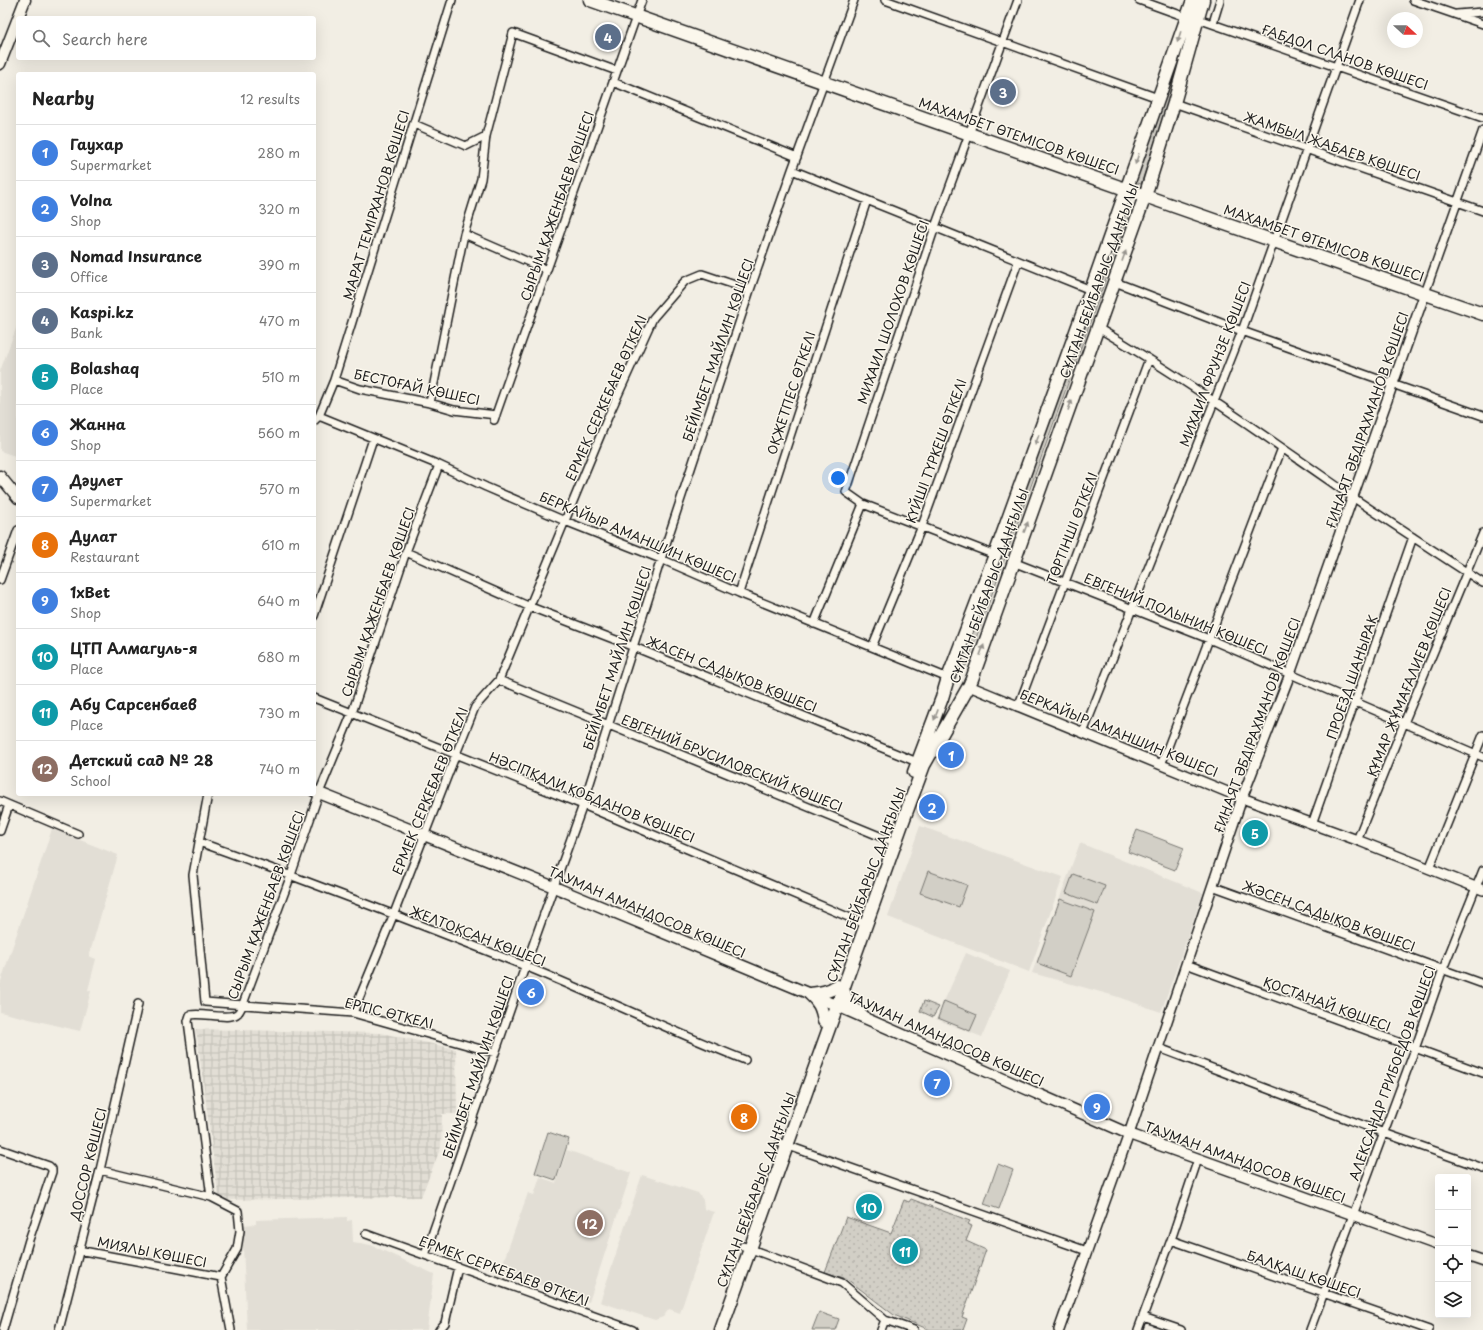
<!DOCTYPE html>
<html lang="en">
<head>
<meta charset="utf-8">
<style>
	:root { --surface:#fff; --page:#f2f2f2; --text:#222; --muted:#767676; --line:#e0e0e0; --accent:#2563eb }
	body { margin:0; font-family:"Playpen Sans",sans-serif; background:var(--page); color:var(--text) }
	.controls { position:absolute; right:12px; bottom:12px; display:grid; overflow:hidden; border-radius:4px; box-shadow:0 4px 16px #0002 }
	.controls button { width:36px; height:36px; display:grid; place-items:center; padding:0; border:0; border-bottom:1px solid var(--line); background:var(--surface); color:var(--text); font:20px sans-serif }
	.compass { position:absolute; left:1387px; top:12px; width:36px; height:36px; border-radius:50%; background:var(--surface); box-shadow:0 4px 16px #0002; rotate:111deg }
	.you { position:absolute; left:838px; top:478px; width:14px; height:14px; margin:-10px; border:3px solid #fff; border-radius:50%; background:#1a73e8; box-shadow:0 0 0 6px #1a73e833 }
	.badge { display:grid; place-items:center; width:26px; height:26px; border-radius:50%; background:var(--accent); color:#fff; font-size:13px; font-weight:700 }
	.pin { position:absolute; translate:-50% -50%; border:2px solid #fff; box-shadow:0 1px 4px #0006 }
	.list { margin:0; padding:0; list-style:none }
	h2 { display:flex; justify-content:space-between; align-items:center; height:52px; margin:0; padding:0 16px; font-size:17px }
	h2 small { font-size:13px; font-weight:400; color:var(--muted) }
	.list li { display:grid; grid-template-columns:26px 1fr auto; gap:12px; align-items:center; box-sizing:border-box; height:56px; padding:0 16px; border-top:1px solid var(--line) }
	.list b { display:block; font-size:15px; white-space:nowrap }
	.list p { margin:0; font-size:13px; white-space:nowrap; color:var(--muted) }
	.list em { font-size:13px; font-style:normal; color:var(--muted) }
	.icon { flex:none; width:22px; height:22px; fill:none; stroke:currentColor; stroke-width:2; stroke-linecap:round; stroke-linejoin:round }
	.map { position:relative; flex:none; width:1483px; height:1330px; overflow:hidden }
	.search { position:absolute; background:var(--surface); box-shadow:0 4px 16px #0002; left:16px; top:16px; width:300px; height:44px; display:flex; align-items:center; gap:10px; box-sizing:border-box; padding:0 14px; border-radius:4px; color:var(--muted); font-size:15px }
	.panel { position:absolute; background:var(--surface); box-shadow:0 4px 16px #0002; left:16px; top:72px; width:300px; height:724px; border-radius:4px }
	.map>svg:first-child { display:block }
</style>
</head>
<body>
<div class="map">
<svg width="1483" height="1330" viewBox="0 0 1483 1330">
	<defs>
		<pattern id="industrial-grid" width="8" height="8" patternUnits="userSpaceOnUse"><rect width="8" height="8" fill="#e2ded5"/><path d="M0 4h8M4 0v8" fill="none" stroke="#c1beb6"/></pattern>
		<pattern id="park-dots" width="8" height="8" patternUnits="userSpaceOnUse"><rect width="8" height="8" fill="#d2cfc6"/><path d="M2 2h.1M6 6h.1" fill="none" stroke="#b4b1aa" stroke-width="1.8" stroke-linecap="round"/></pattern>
	</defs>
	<rect width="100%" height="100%" fill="#f2eee4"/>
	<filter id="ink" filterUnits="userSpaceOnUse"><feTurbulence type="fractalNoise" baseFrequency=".025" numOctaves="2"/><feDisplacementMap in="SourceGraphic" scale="8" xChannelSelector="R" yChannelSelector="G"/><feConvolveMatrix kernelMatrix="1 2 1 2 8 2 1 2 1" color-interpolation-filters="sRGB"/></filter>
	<g filter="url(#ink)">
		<path fill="#e2ded5" d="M18,323V457L0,451V371Z
			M920,826L1063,877L1029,972L888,917Z
			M52,829L118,855L89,956L96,959L88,990L91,991L80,1031L0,1012V984Z
			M1080,843L1203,893L1161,1012L1115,996L1032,973Z
			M966,953L1010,971L982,1037L936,1019Z
			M567,1150L631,1173L589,1302L500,1271L528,1193L534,1195L540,1177L556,1183Z
			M642,1175L698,1193L703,1200L704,1209L714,1212L680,1313L669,1309L663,1317L655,1320L600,1302Z
			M347,1217V1221L352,1220L353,1242L371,1245L434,1274L427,1330H247L242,1225L256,1224V1220Z"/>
		<path fill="url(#industrial-grid)" d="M196,1029L381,1033L456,1049L457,1114H442L441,1147L421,1197L219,1200Z"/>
		<path fill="#d2cfc6" stroke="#777671" d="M1174,64L1180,66L1141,184L1134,182Z
			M1125,204L1132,206L966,666L960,664Z
			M1137,830L1184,848L1175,870L1128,852Z
			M928,871L967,885L959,907L920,893Z
			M1073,874L1105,886L1098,905L1066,893Z
			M1060,899L1095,912L1071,976L1037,963Z
			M944,1001L977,1015L970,1031L938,1018Z
			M548,1132L569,1139L556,1180L535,1173Z
			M998,1164L1013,1170L999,1209L984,1204Z
			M819,1312L839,1319L835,1330H812Z"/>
		<path fill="url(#park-dots)" stroke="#777671" d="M924,1001L939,1007L933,1017L920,1011Z
			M911,1199L970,1221L968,1224L972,1226L966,1241L986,1250L962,1317L967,1319L963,1330H930L894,1315L847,1279L825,1272L846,1217L891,1233L904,1200L909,1202Z"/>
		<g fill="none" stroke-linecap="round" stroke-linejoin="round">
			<defs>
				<path id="minor" d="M885,0L1158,98
					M1139,0L1186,17
					M1413,0L1483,24
					M1457,14L1483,12
					M1198,19L1483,118
					M1213,23L1220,0
					M613,82L797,157
					M1174,103L1483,211
					M414,124L466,146L486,136
					M792,170L1091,290
					M464,234L547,270
					M1115,282L1242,331L1483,416
					M1425,293L1483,130
					M1098,328C1185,379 1268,438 1351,496C1395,526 1439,554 1483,583
					M334,380L360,389L430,403L454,410L496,415
					M430,403L464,234L481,179L486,136L513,33L617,71
					M319,416L439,465L486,487L565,521L661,559L739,593L948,678
					M494,420L642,0
					M314,421L319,416L334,380L452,0
					M863,504L995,555
					M406,552L528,606L634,647L917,762
					M1013,562L1209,639L1483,757
					M0,580L18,530
					M739,593L867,200
					M314,616L373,439
					M814,624L863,504L846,492L935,227L1018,0
					M872,647L922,526L1018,262
					M499,680L889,840
					M314,698L583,805L860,922
					M1018,707L1149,359
					M1083,733L1242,331L1360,0
					M1161,765L1282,448
					M208,794L193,875L205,1002L353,1013L495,1053
					M0,801L78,834
					M1312,824L1413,537
					M0,831L9,805
					M1357,840L1404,723L1483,533
					M199,842C308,881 417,923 525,966C599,996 670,1031 745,1060
					M1429,869L1483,735
					M1212,886L1483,984
					M1186,964L1483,1073
					M353,1013L393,916L456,754L475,707L499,680L608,417L653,318L685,281L702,274L750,290
					M1159,1048L1384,1133L1483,1168
					M780,1143L1087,1251
					M0,1149L49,1166L52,1169V1172L29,1240L3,1330
					M100,1170L211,1197L238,1211L240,1231L237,1249L221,1277L231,1330
					M211,1197L188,1021L190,1015C203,1012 230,1021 238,1013C240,1011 242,1006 243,1004L291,875L319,793L352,713L406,552L439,465
					M366,1234L633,1330
					M1171,1240L1429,1330
					M743,1246L842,1283L885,1320L914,1330
					M78,1250L221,1277
					M425,1255L525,967L583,805L661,559L750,290L792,170L854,0
					M1143,1317L1181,1330
					M59,1330L100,1170L138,1004
					M439,1330L445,1323L458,1267
					M881,1330L885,1320
					M1138,1330L1171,1240L1198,1159
					M1310,1330L1415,1049L1443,969L1483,870"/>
				<path id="tertiary" d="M969,686L1242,798L1357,840L1483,890
					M1059,1330L1129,1134L1242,798L1290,674L1425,293"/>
				<path id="secondary" d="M0,64L25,0
					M0,476L18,498
					M314,791L554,887L810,994L1129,1134L1438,1245
					M1468,1256L1483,1261"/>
				<path id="primary" d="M590,0L1145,196L1483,314
					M914,772L942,698L948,678L995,555L1091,290L1193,0
					M843,988C846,1002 852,1008 863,1016
					M810,994C819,1002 822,1008 824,1021
					M810,994C821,993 828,992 837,986
					M721,1330L902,824L924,765L969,686L972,679L1145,196L1174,103L1203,0"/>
			</defs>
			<use href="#minor" stroke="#1c1c1c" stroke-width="10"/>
			<use href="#tertiary" stroke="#1c1c1c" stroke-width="12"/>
			<use href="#secondary" stroke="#1c1c1c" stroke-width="13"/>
			<use href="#primary" stroke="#1c1c1c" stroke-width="15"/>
			<use href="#minor" stroke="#fbf7ec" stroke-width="7"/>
			<use href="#tertiary" stroke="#fbf7ec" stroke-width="9"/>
			<use href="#secondary" stroke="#fbf7ec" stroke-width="10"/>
			<use href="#primary" stroke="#fbf7ec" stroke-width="12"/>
		</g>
		<defs><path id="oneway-solid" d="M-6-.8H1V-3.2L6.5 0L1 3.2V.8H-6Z"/></defs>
		<g fill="#97948e">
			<use href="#oneway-solid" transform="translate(1179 37) rotate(108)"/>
			<use href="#oneway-solid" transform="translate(1137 159) rotate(109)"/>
			<use href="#oneway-solid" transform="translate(1124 256) rotate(-70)"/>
			<use href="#oneway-solid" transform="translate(1070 405) rotate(-70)"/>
			<use href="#oneway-solid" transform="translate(1037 440) rotate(110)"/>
			<use href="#oneway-solid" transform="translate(1026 527) rotate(-70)"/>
			<use href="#oneway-solid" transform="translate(982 650) rotate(-70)"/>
			<use href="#oneway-solid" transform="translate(936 715) rotate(111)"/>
		</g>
	</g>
	<g text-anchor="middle" stroke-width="3" stroke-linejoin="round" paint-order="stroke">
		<g font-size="13" fill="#1c1c1c" stroke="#fbf7ec">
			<text transform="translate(1345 57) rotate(19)" y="5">ҒАБДОЛ СЛАНОВ КӨШЕСІ</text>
			<text transform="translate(1019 136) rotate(19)" y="5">МАХАМБЕТ ӨТЕМІСОВ КӨШЕСІ</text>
			<text transform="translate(1332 146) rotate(19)" y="5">ЖАМБЫЛ ЖАБАЕВ КӨШЕСІ</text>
			<text transform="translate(376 205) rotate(-73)" y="5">МАРАТ ТЕМІРХАНОВ КӨШЕСІ</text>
			<text transform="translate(557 206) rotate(-71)" y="5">СЫРЫМ ҚАЖЕНБАЕВ КӨШЕСІ</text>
			<text transform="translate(1324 243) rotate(19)" y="5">МАХАМБЕТ ӨТЕМІСОВ КӨШЕСІ</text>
			<text transform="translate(1099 281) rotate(-70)" y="5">СҰЛТАН БЕЙБАРЫС ДАҢҒЫЛЫ</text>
			<text transform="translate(893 312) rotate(-71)" y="5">МИХАИЛ ШОЛОХОВ КӨШЕСІ</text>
			<text transform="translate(718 350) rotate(-71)" y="5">БЕЙІМБЕТ МАЙЛИН КӨШЕСІ</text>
			<text transform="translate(1215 364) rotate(-69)" y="5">МИХАИЛ ФРУНЗЕ КӨШЕСІ</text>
			<text transform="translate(417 387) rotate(12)" y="5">БЕСТОҒАЙ КӨШЕСІ</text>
			<text transform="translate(791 393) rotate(-72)" y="5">ОҚЖЕТПЕС ӨТКЕЛІ</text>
			<text transform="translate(606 398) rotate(-66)" y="5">ЕРМЕК СЕРКЕБАЕВ ӨТКЕЛІ</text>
			<text transform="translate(1367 420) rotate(-71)" y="5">ҒИНАЯТ ӘБДІРАХМАНОВ КӨШЕСІ</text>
			<text transform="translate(936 451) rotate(-70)" y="5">КҮЙШІ ТҮРКЕШ ӨТКЕЛІ</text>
			<text transform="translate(1072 528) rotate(-69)" y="5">ТӨРТІНШІ ӨТКЕЛІ</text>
			<text transform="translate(638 537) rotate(23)" y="5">БЕРКАЙЫР АМАНШИН КӨШЕСІ</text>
			<text transform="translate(989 586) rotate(-70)" y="5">СҰЛТАН БЕЙБАРЫС ДАҢҒЫЛЫ</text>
			<text transform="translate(378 602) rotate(-71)" y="5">СЫРЫМ ҚАЖЕНБАЕВ КӨШЕСІ</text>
			<text transform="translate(1176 614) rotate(22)" y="5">ЕВГЕНИЙ ПОЛЫНИН КӨШЕСІ</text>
			<text transform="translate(617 658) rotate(-72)" y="5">БЕЙІМБЕТ МАЙЛИН КӨШЕСІ</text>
			<text transform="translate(732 674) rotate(22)" y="5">ЖАСЕН САДЫҚОВ КӨШЕСІ</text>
			<text transform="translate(1352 677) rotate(-71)" y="5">ПРОЕЗД ШАНЫРАК</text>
			<text transform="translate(1409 682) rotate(-68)" y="5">ҚҰМАР ЖҰМАҒАЛИЕВ КӨШЕСІ</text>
			<text transform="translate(1257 725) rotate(-70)" y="5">ҒИНАЯТ ӘБДІРАХМАНОВ КӨШЕСІ</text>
			<text transform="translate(1119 733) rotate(22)" y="5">БЕРКАЙЫР АМАНШИН КӨШЕСІ</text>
			<text transform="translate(732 763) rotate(22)" y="5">ЕВГЕНИЙ БРУСИЛОВСКИЙ КӨШЕСІ</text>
			<text transform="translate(430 791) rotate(-68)" y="5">ЕРМЕК СЕРКЕБАЕВ ӨТКЕЛІ</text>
			<text transform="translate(592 797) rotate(22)" y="5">НӘСІПҚАЛИ ҚОБДАНОВ КӨШЕСІ</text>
			<text transform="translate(866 885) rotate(-70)" y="5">СҰЛТАН БЕЙБАРЫС ДАҢҒЫЛЫ</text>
			<text transform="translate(266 905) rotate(-70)" y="5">СЫРЫМ ҚАЖЕНБАЕВ КӨШЕСІ</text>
			<text transform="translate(647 912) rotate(23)" y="5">ТАУМАН АМАНДОСОВ КӨШЕСІ</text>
			<text transform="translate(1329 916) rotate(20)" y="5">ЖӘСЕН САДЫҚОВ КӨШЕСІ</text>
			<text transform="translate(478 936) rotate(21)" y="5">ЖЕЛТОҚСАН КӨШЕСІ</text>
			<text transform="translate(1327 1004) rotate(20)" y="5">ҚОСТАНАЙ КӨШЕСІ</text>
			<text transform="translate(389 1013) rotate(14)" y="5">ЕРТІС ӨТКЕЛІ</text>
			<text transform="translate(946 1039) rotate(24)" y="5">ТАУМАН АМАНДОСОВ КӨШЕСІ</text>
			<text transform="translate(478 1067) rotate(-71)" y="5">БЕЙІМБЕТ МАЙЛИН КӨШЕСІ</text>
			<text transform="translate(1392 1073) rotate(-70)" y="5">АЛЕКСАНДР ГРИБОЕДОВ КӨШЕСІ</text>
			<text transform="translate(1245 1162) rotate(20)" y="5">ТАУМАН АМАНДОСОВ КӨШЕСІ</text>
			<text transform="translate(88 1164) rotate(-76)" y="5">ДОССОР КӨШЕСІ</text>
			<text transform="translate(756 1190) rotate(-70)" y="5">СҰЛТАН БЕЙБАРЫС ДАҢҒЫЛЫ</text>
			<text transform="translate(152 1252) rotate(11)" y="5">МИЯЛЫ КӨШЕСІ</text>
			<text transform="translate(504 1271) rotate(20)" y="5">ЕРМЕК СЕРКЕБАЕВ ӨТКЕЛІ</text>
			<text transform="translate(1304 1274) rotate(19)" y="5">БАЛҚАШ КӨШЕСІ</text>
		</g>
	</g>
</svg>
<div class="controls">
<button>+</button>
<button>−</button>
<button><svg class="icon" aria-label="locate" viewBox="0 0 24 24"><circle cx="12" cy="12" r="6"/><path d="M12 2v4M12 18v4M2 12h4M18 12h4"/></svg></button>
<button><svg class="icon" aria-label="layers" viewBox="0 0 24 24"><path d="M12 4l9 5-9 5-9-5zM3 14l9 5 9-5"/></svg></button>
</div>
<svg class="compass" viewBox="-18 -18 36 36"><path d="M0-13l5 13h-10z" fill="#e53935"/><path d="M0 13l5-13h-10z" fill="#767676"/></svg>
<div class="you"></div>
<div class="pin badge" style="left:951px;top:755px;background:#3f7fe0">1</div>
<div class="pin badge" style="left:932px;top:807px;background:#3f7fe0">2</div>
<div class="pin badge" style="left:1003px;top:92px;background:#5c6f8a">3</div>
<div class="pin badge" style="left:608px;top:37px;background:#5c6f8a">4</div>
<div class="pin badge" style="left:1255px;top:833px;background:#0f9aa8">5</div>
<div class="pin badge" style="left:531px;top:992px;background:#3f7fe0">6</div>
<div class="pin badge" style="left:937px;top:1083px;background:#3f7fe0">7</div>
<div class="pin badge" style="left:744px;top:1117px;background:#e8710a">8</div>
<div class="pin badge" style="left:1097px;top:1107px;background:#3f7fe0">9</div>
<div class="pin badge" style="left:869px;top:1207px;background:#0f9aa8">10</div>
<div class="pin badge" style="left:905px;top:1251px;background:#0f9aa8">11</div>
<div class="pin badge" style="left:590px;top:1223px;background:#8d6e63">12</div>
<div class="search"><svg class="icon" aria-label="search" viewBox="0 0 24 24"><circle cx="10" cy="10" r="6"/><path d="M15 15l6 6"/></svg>Search here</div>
<section class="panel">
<h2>Nearby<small>12 results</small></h2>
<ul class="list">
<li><span class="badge" style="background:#3f7fe0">1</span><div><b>Гаухар</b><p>Supermarket</p></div><em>280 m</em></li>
<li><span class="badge" style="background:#3f7fe0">2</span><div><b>Volna</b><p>Shop</p></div><em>320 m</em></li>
<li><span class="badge" style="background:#5c6f8a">3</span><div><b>Nomad Insurance</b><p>Office</p></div><em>390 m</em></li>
<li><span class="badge" style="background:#5c6f8a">4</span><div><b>Kaspi.kz</b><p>Bank</p></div><em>470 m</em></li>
<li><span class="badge" style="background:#0f9aa8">5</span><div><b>Bolashaq</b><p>Place</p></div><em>510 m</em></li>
<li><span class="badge" style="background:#3f7fe0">6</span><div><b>Жанна</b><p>Shop</p></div><em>560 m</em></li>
<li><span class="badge" style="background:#3f7fe0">7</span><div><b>Дәулет</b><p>Supermarket</p></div><em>570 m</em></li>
<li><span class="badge" style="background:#e8710a">8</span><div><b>Дулат</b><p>Restaurant</p></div><em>610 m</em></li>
<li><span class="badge" style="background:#3f7fe0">9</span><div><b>1xBet</b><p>Shop</p></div><em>640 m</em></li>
<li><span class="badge" style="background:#0f9aa8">10</span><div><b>ЦТП Алмагуль-я</b><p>Place</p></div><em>680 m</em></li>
<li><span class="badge" style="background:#0f9aa8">11</span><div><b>Абу Сарсенбаев</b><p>Place</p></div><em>730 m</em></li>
<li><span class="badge" style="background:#8d6e63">12</span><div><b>Детский сад № 28</b><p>School</p></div><em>740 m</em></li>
</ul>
</section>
</div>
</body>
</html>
